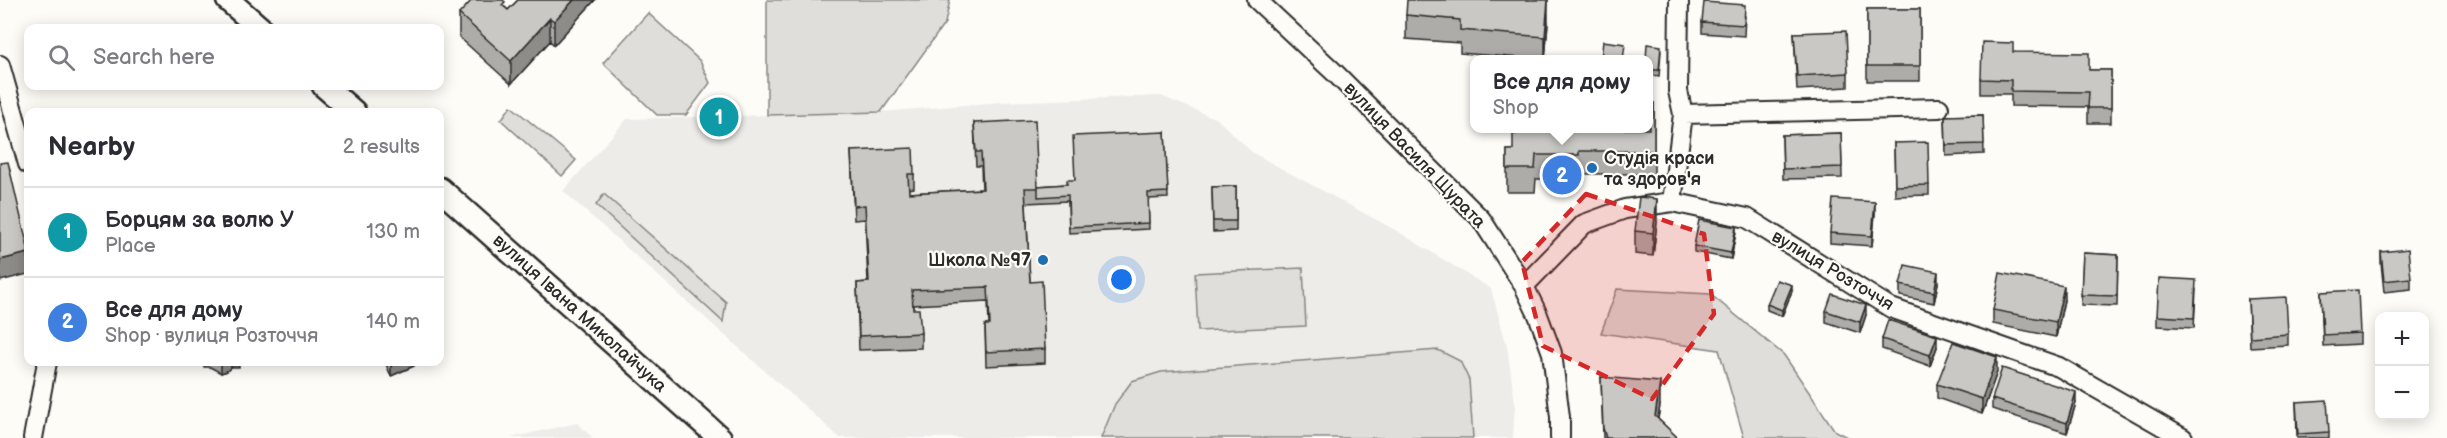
<!DOCTYPE html>
<html lang="en">
<head>
<meta charset="utf-8">
<style>
	:root { --surface:#fff; --page:#f7f7f7; --text:#2b2b33; --muted:#7c7c81; --line:#e1e1e2; --accent:#1f6fb2 }
	body { margin:0; font-family:"Balsamiq Sans",sans-serif; background:var(--page); color:var(--text) }
	.controls { position:absolute; right:18px; bottom:18px; display:grid; overflow:hidden; border-radius:12px; box-shadow:0 3px 15px #0003 }
	.controls button { width:54px; height:54px; display:grid; place-items:center; padding:0; border:0; border-bottom:2px solid var(--line); background:var(--surface); color:var(--text); font:30px sans-serif }
	.you { position:absolute; left:1122px; top:280px; width:21px; height:21px; margin:-15px; border:4px solid #fff; border-radius:50%; background:#1a73e8; box-shadow:0 0 0 9px #1a73e833 }
	.badge { display:grid; place-items:center; width:39px; height:39px; border-radius:50%; background:var(--accent); color:#fff; font-size:20px; font-weight:700 }
	.pin { position:absolute; translate:-50% -50%; border:3px solid #fff; box-shadow:0 2px 6px #0006 }
	.popup { position:absolute; left:1470px; top:55px; width:183px; height:78px; box-sizing:border-box; display:grid; place-content:center; border-radius:12px; background:var(--surface); filter:drop-shadow(0 2px 4px #0005); font-size:20px; white-space:nowrap; color:var(--muted) }
	.popup b { font-size:22px; color:var(--text) }
	.popup::after { content:''; position:absolute; left:50%; top:100%; margin-left:-12px; border:12px solid transparent; border-top-color:var(--surface) }
	.list { margin:0; padding:0; list-style:none }
	h2 { display:flex; justify-content:space-between; align-items:center; height:78px; margin:0; padding:0 24px; font-size:26px }
	h2 small { font-size:20px; font-weight:400; color:var(--muted) }
	.list li { display:grid; grid-template-columns:39px 1fr auto; gap:18px; align-items:center; box-sizing:border-box; height:90px; padding:0 24px; border-top:2px solid var(--line) }
	.list b { display:block; font-size:22px; white-space:nowrap }
	.list p { margin:0; font-size:20px; white-space:nowrap; color:var(--muted) }
	.list em { font-size:20px; font-style:normal; color:var(--muted) }
	.icon { flex:none; width:33px; height:33px; fill:none; stroke:currentColor; stroke-width:2; stroke-linecap:round; stroke-linejoin:round }
	.map { position:relative; flex:none; width:2447px; height:438px; overflow:hidden }
	.search { position:absolute; background:var(--surface); box-shadow:0 3px 15px #0003; left:24px; top:24px; width:420px; height:66px; display:flex; align-items:center; gap:15px; box-sizing:border-box; padding:0 21px; border-radius:12px; color:var(--muted); font-size:22px }
	.panel { position:absolute; background:var(--surface); box-shadow:0 3px 15px #0003; left:24px; top:108px; width:420px; height:258px; border-radius:12px }
	.map>svg:first-child { display:block }
</style>
</head>
<body>
<div class="map">
<svg width="2447" height="438" viewBox="0 0 2447 438">
	<rect width="100%" height="100%" fill="#fdfcf7"/>
	<filter id="ink" filterUnits="userSpaceOnUse"><feTurbulence type="fractalNoise" baseFrequency=".0167" numOctaves="2"/><feDisplacementMap in="SourceGraphic" scale="12" xChannelSelector="R" yChannelSelector="G"/><feConvolveMatrix kernelMatrix="1 2 1 2 8 2 1 2 1" color-interpolation-filters="sRGB"/></filter>
	<g filter="url(#ink)">
		<path fill="#edece8" d="M1161,96L1217,119L1253,153L1397,231L1491,289L1507,346L1515,403L1513,438H840L563,191L627,119L881,112L1001,102Z
			M577,423L593,438H510Z"/>
		<path fill="#dfdeda" stroke="#858482" stroke-width="1.5" d="M767,0H950L945,23L881,112L767,115Z
			M648,13L700,61L710,83L686,115H657L603,63Z
			M511,106L576,160L562,176L501,120Z
			M604,194L726,302L723,322L596,205Z
			M1303,268L1306,326L1198,331L1195,273Z
			M1617,289L1710,294L1784,355L1835,431L1849,438H1744L1719,350L1601,333Z
			M1438,350L1460,361L1469,380L1473,438H1101L1115,404L1132,381L1161,372Z"/>
		<g fill="none" stroke-linecap="round" stroke-linejoin="round">
			<defs>
				<path id="minor" d="M1257,0L1335,73L1481,219L1524,286L1538,315L1552,353L1560,417V438
					M0,65L28,164
					M1683,114L1939,108
					M1672,202L1683,114L1678,91L1679,0
					M1524,286L1584,224L1625,209L1672,202L1747,218L1891,308L2059,367L2183,438
					M33,438L47,362"/>
				<path id="tertiary" d="M228,0L260,28
					M324,86L354,112
					M440,189L720,438"/>
			</defs>
			<use href="#minor" stroke="#2b2b2b" stroke-width="22"/>
			<use href="#tertiary" stroke="#2b2b2b" stroke-width="27"/>
			<use href="#minor" stroke="#fdfcf7" stroke-width="18"/>
			<use href="#tertiary" stroke="#fdfcf7" stroke-width="22"/>
		</g>
		<path fill="#adaca9" stroke="#2b2b2b" stroke-width="1.5" d="M518,0H595L554,45L550,41L511,84L459,37V14L505,7L508,10Z
			M1867,9H1920V81H1867Z
			M1406,15L1548,22L1545,60L1460,53V43L1406,39Z
			M1745,16L1744,36L1702,33V22Z
			M1794,33L1848,73V87L1797,90Z
			M1661,51L1659,76L1649,75V60Z
			M2013,52L2089,70H2111V123H2088V107L2011,106V94H1981V79Z
			M1654,103V174H1579V179H1536L1535,192H1507V150H1513L1517,134Z
			M1983,115L1984,154L1946,156L1945,116Z
			M974,123L1038,186L1067,184L1165,132L1168,198L1148,199L1149,229L1069,233L1068,201L1026,203L1030,282L1045,349V363L986,366L985,325H989L988,301L913,305V309L921,333V348L859,350L857,283L868,282L865,219L854,220L851,151L914,174V188L908,189L909,193L982,189L981,166H976Z
			M1841,133L1842,178L1783,179L1782,135Z
			M1894,143L1929,185V195L1895,196Z
			M1236,186V231L1213,232L1212,187Z
			M1875,213L1872,246L1830,243V233Z
			M1657,222L1653,256L1635,254V231Z
			M1736,232L1731,259L1694,252V246Z
			M2381,252L2411,278V289L2384,292L2381,263Z
			M2083,253L2118,255L2117,306L2081,305Z
			M1938,283L1934,303L1900,296V285Z
			M2196,290L2194,328L2157,326V316Z
			M1792,291L1782,316L1767,310V304Z
			M2321,292L2360,333V344L2323,346Z
			M2248,299L2288,334V345L2250,347Z
			M2064,300L2056,337L1993,324V310Z
			M1826,311L1866,315L1860,333L1826,322Z
			M1882,339L1937,347L1930,366L1882,349Z
			M195,362H239V367H231L227,371L221,373L210,367H204V364H195Z
			M385,362H414V366L391,376Z
			M1997,372L1982,414L1937,398V384Z
			M1601,377L1660,405L1658,419L1678,438H1603Z
			M1992,399L2076,403L2067,433L1992,409Z
			M2296,402L2329,432V438H2297Z"/>
		<path fill="#8d8c89" stroke="#2b2b2b" stroke-width="1.5" d="M574,0H595L554,45V21Z
			M1548,0V22L1545,60V37Z
			M550,18V41L511,84V61Z
			M1657,199V222L1653,256V233Z
			M1875,202V213L1872,246V236Z
			M1736,227V232L1731,259V253Z
			M28,253V274L0,281V260Z
			M1938,272V283L1934,303V292Z
			M1792,285V291L1782,316V310Z
			M2064,286V300L2056,337V322Z
			M1866,305V315L1860,333V322Z
			M1937,336V347L1930,366V355Z
			M1997,357V372L1982,414V399Z
			M221,362H231V367L227,371L221,373Z
			M400,362H414V366L391,376V365Z
			M1660,382V405L1655,438V416Z
			M2076,392V403L2067,433V423Z"/>
		<path fill="#c9c8c4" stroke="#2b2b2b" stroke-width="1.5" d="M472,0H503L505,2L502,5L508,10L518,0H574L554,21L550,18L511,61L459,14Z
			M1407,0H1548L1545,37L1460,30V20L1406,15Z
			M1704,2L1745,5L1744,25L1702,22Z
			M1867,9H1920V66H1867Z
			M1846,31L1848,73L1797,76L1794,33Z
			M1603,41L1625,44L1623,60H1601Z
			M1982,42L2013,43V52L2089,53V70H2111V108H2088L2089,92L2011,91V80L1981,79Z
			M1647,44L1661,46L1659,70H1649V60H1646Z
			M1649,103H1654V151H1579V155H1536L1535,169H1507V150H1513V134H1517V129H1649Z
			M1983,115L1984,144L1946,145L1945,116Z
			M1035,120L1038,188H1025L1030,282L1042,281L1045,349L986,352L985,325H990L988,287L912,290L913,309H919L921,333L859,336L857,283L869,282L865,205L854,206L851,151L913,148L914,174H908L909,193L983,189L981,152H976L974,123Z
			M1165,132L1168,192L1148,193L1149,223L1069,227L1068,195L1038,197V186L1067,184V180H1075L1073,136Z
			M1841,133L1842,167L1783,169L1782,135Z
			M1928,142L1929,185L1895,186L1894,143Z
			M8,162L28,248V253L0,260V163Z
			M1236,186V221H1213L1212,187Z
			M1639,197L1657,199L1653,233L1635,231Z
			M1833,199L1875,202L1872,236L1830,233Z
			M1699,220L1736,227L1731,253L1694,246Z
			M2408,249L2411,278L2384,281L2381,252Z
			M2083,253L2118,255L2117,296L2081,295Z
			M1905,265L1938,272L1934,292L1900,285Z
			M2000,273L2064,286L2056,322L1993,310Z
			M2159,278L2196,280L2194,318L2157,316Z
			M1777,280L1792,285L1782,310L1767,304Z
			M2358,290L2360,333L2323,335L2321,292Z
			M1832,294L1866,305L1860,322L1826,311Z
			M2286,297L2288,334L2250,337L2248,299Z
			M1888,320L1937,336L1930,355L1882,339Z
			M1953,342L1997,357L1982,399L1937,384Z
			M389,362H400L391,365Z
			M2002,368L2076,392L2067,423L1992,399Z
			M1601,377L1660,382L1655,416L1678,438H1606L1603,428Z
			M2327,400L2329,432L2298,434L2296,402Z"/>
	</g>
	<path fill="#d62828" fill-opacity="0.2" stroke="#d62828" stroke-width="4.5" stroke-dasharray="12 8" stroke-linejoin="round" d="M1586,194L1704,234L1714,314L1652,399L1543,346L1522,262Z"/>
	<g fill="#1f6fb2" stroke="#fdfcf7" stroke-width="2">
		<circle cx="1592" cy="168" r="6"/>
		<circle cx="1043" cy="260" r="6"/>
	</g>
	<g text-anchor="middle" stroke-width="4.5" stroke-linejoin="round" paint-order="stroke">
		<g font-size="18" fill="#2b2b2b" stroke="#fdfcf7">
			<text transform="translate(1415 155) rotate(46)" y="6">вулиця Василя Щурата</text>
			<text transform="translate(1833 270) rotate(31)" y="6">вулиця Розточчя</text>
			<text transform="translate(580 313) rotate(42)" y="6">вулиця Івана Миколайчука</text>
		</g>
		<g font-size="18" font-weight="bold" fill="#2b2b2b" stroke="#fdfcf7" text-anchor="start">
			<text x="1604" y="164">Студія краси<tspan x="1604" dy="21">та здоров'я</tspan></text>
			<text x="1031" y="266" text-anchor="end">Школа №97</text>
		</g>
	</g>
</svg>
<div class="controls">
<button>+</button>
<button>−</button>
</div>
<div class="you"></div>
<div class="pin badge" style="left:719px;top:117px;background:#0f9aa8">1</div>
<div class="pin badge" style="left:1562px;top:175px;background:#3f7fe0">2</div>
<div class="popup"><b>Все для дому</b>Shop</div>
<div class="search"><svg class="icon" aria-label="search" viewBox="0 0 24 24"><circle cx="10" cy="10" r="6"/><path d="M15 15l6 6"/></svg>Search here</div>
<section class="panel">
<h2>Nearby<small>2 results</small></h2>
<ul class="list">
<li><span class="badge" style="background:#0f9aa8">1</span><div><b>Борцям за волю У</b><p>Place</p></div><em>130 m</em></li>
<li><span class="badge" style="background:#3f7fe0">2</span><div><b>Все для дому</b><p>Shop · вулиця Розточчя</p></div><em>140 m</em></li>
</ul>
</section>
</div>
</body>
</html>
